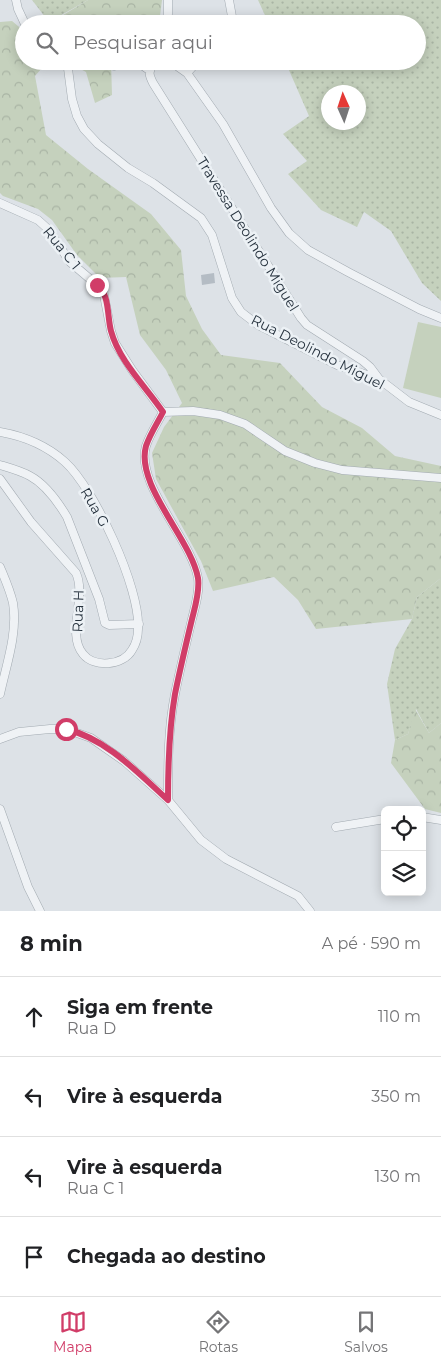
<!DOCTYPE html>
<html lang="pt">
<head>
<meta charset="utf-8">
<style>
	:root { --surface:#fff; --page:#f6f6f6; --text:#202124; --muted:#757577; --line:#e0e0e0; --accent:#d13d68 }
	body { margin:0; font-family:Montserrat,sans-serif; background:var(--page); color:var(--text) }
	.controls { position:absolute; right:15px; bottom:15px; display:grid; overflow:hidden; border-radius:8px; box-shadow:0 2px 12px #0003 }
	.controls button { width:45px; height:45px; display:grid; place-items:center; padding:0; border:0; border-bottom:1px solid var(--line); background:var(--surface); color:var(--text); font:25px sans-serif }
	.compass { position:absolute; left:321px; top:85px; width:45px; height:45px; border-radius:50%; background:var(--surface); box-shadow:0 2px 12px #0003; rotate:357deg }
	.stop { position:absolute; width:15px; height:15px; margin:-11px; border:4px solid #d13d68; border-radius:50%; background:#fff }
	.stop.end { background:#d13d68; border-color:#fff; box-shadow:0 1px 5px #0008 }
	.list { margin:0; padding:0; list-style:none }
	h2 { display:flex; justify-content:space-between; align-items:center; height:65px; margin:0; padding:0 20px; font-size:21px }
	h2 small { font-size:16px; font-weight:400; color:var(--muted) }
	.list li { display:grid; grid-template-columns:32px 1fr auto; gap:15px; align-items:center; box-sizing:border-box; height:80px; padding:0 20px; border-top:1px solid var(--line) }
	.list b { display:block; font-size:19px; white-space:nowrap }
	.list p { margin:0; font-size:16px; white-space:nowrap; color:var(--muted) }
	.list em { font-size:16px; font-style:normal; color:var(--muted) }
	.icon { flex:none; width:28px; height:28px; fill:none; stroke:currentColor; stroke-width:2; stroke-linecap:round; stroke-linejoin:round }
	.map { position:relative; flex:none; width:441px; height:911px; overflow:hidden }
	.search { position:absolute; background:var(--surface); box-shadow:0 2px 12px #0003; left:15px; right:15px; top:15px; height:55px; display:flex; align-items:center; gap:12px; box-sizing:border-box; padding:0 18px; border-radius:28px; color:var(--muted); font-size:19px }
	.sheet { height:385px; background:var(--surface) }
	nav { display:flex; justify-content:space-around; align-items:center; box-sizing:border-box; height:70px; border-top:1px solid var(--line); background:var(--surface); font-size:14px; color:var(--muted) }
	nav a { display:grid; justify-items:center; gap:2px }
	nav .on { color:var(--accent) }
	.map>svg:first-child { display:block }
</style>
</head>
<body>
<div class="map">
<svg width="441" height="911" viewBox="0 0 441 911">
	<defs>
		<pattern id="grass-dots" width="8" height="8" patternUnits="userSpaceOnUse" patternTransform="scale(1.25)"><rect width="8" height="8" fill="#c5d1bd"/><path d="M2 2h.1M6 6h.1" fill="none" stroke="#a9b4a4" stroke-width="1.8" stroke-linecap="round"/></pattern>
		<pattern id="forest-crowns" width="20" height="18" patternUnits="userSpaceOnUse" patternTransform="scale(1.25)"><rect width="20" height="18" fill="#c5d1bd"/><path d="M2 6a3 3 0 1 1 6 0M12 15a3 3 0 1 1 6 0" fill="none" stroke="#a9b4a4"/></pattern>
	</defs>
	<rect width="100%" height="100%" fill="#dde2e7"/>
	<path fill="url(#grass-dots)" fill-rule="evenodd" d="M32,0H88L49,22Z
		M258,0H441V301L422,283L391,231L364,212L357,227L321,210L288,174L307,161L283,134L309,116L285,61H417V24H269ZM358,92V122H328V92Z
		M441,578V723L429,733L416,709L408,734L395,740L387,684L395,649L412,619L417,597Z"/>
	<path fill="url(#forest-crowns)" d="M88,0H162L159,24H48Z
		M12,21L24,31V61H48L35,76L46,135L88,169L151,214L181,250L186,296L202,329L221,355L280,363L322,407L362,428L395,456L441,466V578L417,597L412,619L316,629L298,600L274,577L213,591L201,561L156,479L152,453L164,427L182,403L166,370L140,335L126,277L100,278L77,255L52,220L38,209L3,196L0,193V22Z
		M66,61H111L112,95L95,103L86,72Z
		M415,709L429,733L441,723V813L425,809L391,763L395,740L408,734Z"/>
	<path fill="#c5d1bd" d="M418,322L441,327V398L403,388Z"/>
	<path fill="#b4bcc4" d="M214,273L215,283L202,285L201,275Z"/>
	<g fill="none" stroke-linecap="round" stroke-linejoin="round">
		<defs>
			<path id="street" d="M16,0L18,9L25,24
				M229,0L233,22L232,24
				M165,24L168,14V0
				M67,61L72,99L77,116L84,129L98,144L128,168L153,183L201,218L212,235L232,298L241,312L258,325L337,365L379,379L409,402L441,415
				M136,61L149,70
				M154,61C150,72 147,71 153,83L301,318L307,325L363,361L370,367L379,379
				M153,64L164,62L177,66L187,73L223,124L271,208L289,233L308,250L348,272L419,309L441,318
				M114,66L120,61
				M187,73L198,61
				M0,203L38,220L48,229L70,262L103,290L111,331L115,343L132,370L163,412
				M163,412C158,422 150,434 146,446C135,484 191,539 198,578C200,591 195,607 192,619C186,644 180,669 175,694C168,729 168,764 168,800
				M163,412L193,411L220,415L245,424L285,451L315,463L342,470L441,478
				M0,432C23,436 47,446 65,462C94,488 141,589 138,629C138,636 136,644 132,650C123,666 94,668 83,654C66,634 87,597 76,573L31,522L0,479
				M0,465C10,468 21,471 30,476C45,484 58,502 67,517L99,599L105,623L109,625L139,624
				M0,567C5,579 10,590 13,603C18,633 6,666 0,694
				M0,739L19,732L50,729H66L91,738L124,761L168,800L201,840L226,859L298,896L310,911
				M0,809L28,887L40,911
				M422,817L441,820
				M336,827L385,819"/>
		</defs>
		<use href="#street" stroke="#a2aab1" stroke-width="9"/>
		<use href="#street" stroke="#eff2f5" stroke-width="8"/>
	</g>
	<g fill="none" stroke-linecap="round" stroke-linejoin="round">
		<path stroke="#d13d68" stroke-width="6" d="M66,729C107,739 138,773 168,800C168,764 169,729 175,694C180,669 186,644 192,619C195,607 200,591 198,578C191,539 135,485 146,446C150,434 158,422 163,412C146,387 119,361 111,331C107,317 110,294 97,285"/>
	</g>
	<g text-anchor="middle" stroke-width="5" stroke-linejoin="round" paint-order="stroke">
		<g font-size="14" fill="#26323e" stroke="#ecf1f5">
			<text transform="translate(248 234) rotate(58)" y="5">Travessa Deolindo Miguel</text>
			<text transform="translate(62 248) rotate(51)" y="5">Rua C 1</text>
			<text transform="translate(318 352) rotate(27)" y="5">Rua Deolindo Miguel</text>
			<text transform="translate(95 507) rotate(60)" y="5">Rua G</text>
			<text transform="translate(78 611) rotate(-88)" y="5">Rua H</text>
		</g>
	</g>
</svg>
<div class="controls">
<button><svg class="icon" aria-label="locate" viewBox="0 0 24 24"><circle cx="12" cy="12" r="6"/><path d="M12 2v4M12 18v4M2 12h4M18 12h4"/></svg></button>
<button><svg class="icon" aria-label="layers" viewBox="0 0 24 24"><path d="M12 4l9 5-9 5-9-5zM3 14l9 5 9-5"/></svg></button>
</div>
<svg class="compass" viewBox="-18 -18 36 36"><path d="M0-13l5 13h-10z" fill="#e53935"/><path d="M0 13l5-13h-10z" fill="#757577"/></svg>
<div class="stop" style="left:66px;top:729px"></div>
<div class="stop end" style="left:97px;top:285px"></div>
<div class="search"><svg class="icon" aria-label="search" viewBox="0 0 24 24"><circle cx="10" cy="10" r="6"/><path d="M15 15l6 6"/></svg>Pesquisar aqui</div>
</div>
<section class="sheet">
<h2>8 min<small>A pé · 590 m</small></h2>
<ul class="list">
<li><svg class="icon" aria-label="ahead" viewBox="0 0 24 24"><path d="M12 20V5M6 11l6-6 6 6"/></svg><div><b>Siga em frente</b><p>Rua D</p></div><em>110 m</em></li>
<li><svg class="icon" aria-label="left" viewBox="0 0 24 24"><path d="M17 20v-9H6M10 6l-5 5 5 5"/></svg><div><b>Vire à esquerda</b></div><em>350 m</em></li>
<li><svg class="icon" aria-label="left" viewBox="0 0 24 24"><path d="M17 20v-9H6M10 6l-5 5 5 5"/></svg><div><b>Vire à esquerda</b><p>Rua C 1</p></div><em>130 m</em></li>
<li><svg class="icon" aria-label="arrive" viewBox="0 0 24 24"><path d="M6 21V4h12l-3 4 3 4H6"/></svg><div><b>Chegada ao destino</b></div></li>
</ul>
</section>
<nav>
<a class="on"><svg class="icon" aria-label="map" viewBox="0 0 24 24"><path d="M3 6l6-2 6 2 6-2v14l-6 2-6-2-6 2zM9 4v14M15 6v14"/></svg>Mapa</a>
<a><svg class="icon" aria-label="directions" viewBox="0 0 24 24"><path d="M12 3l9 9-9 9-9-9zM9 14v-3h6M13 9l2 2-2 2"/></svg>Rotas</a>
<a><svg class="icon" aria-label="saved" viewBox="0 0 24 24"><path d="M7 4h10v16l-5-4-5 4z"/></svg>Salvos</a>
</nav>
</body>
</html>
